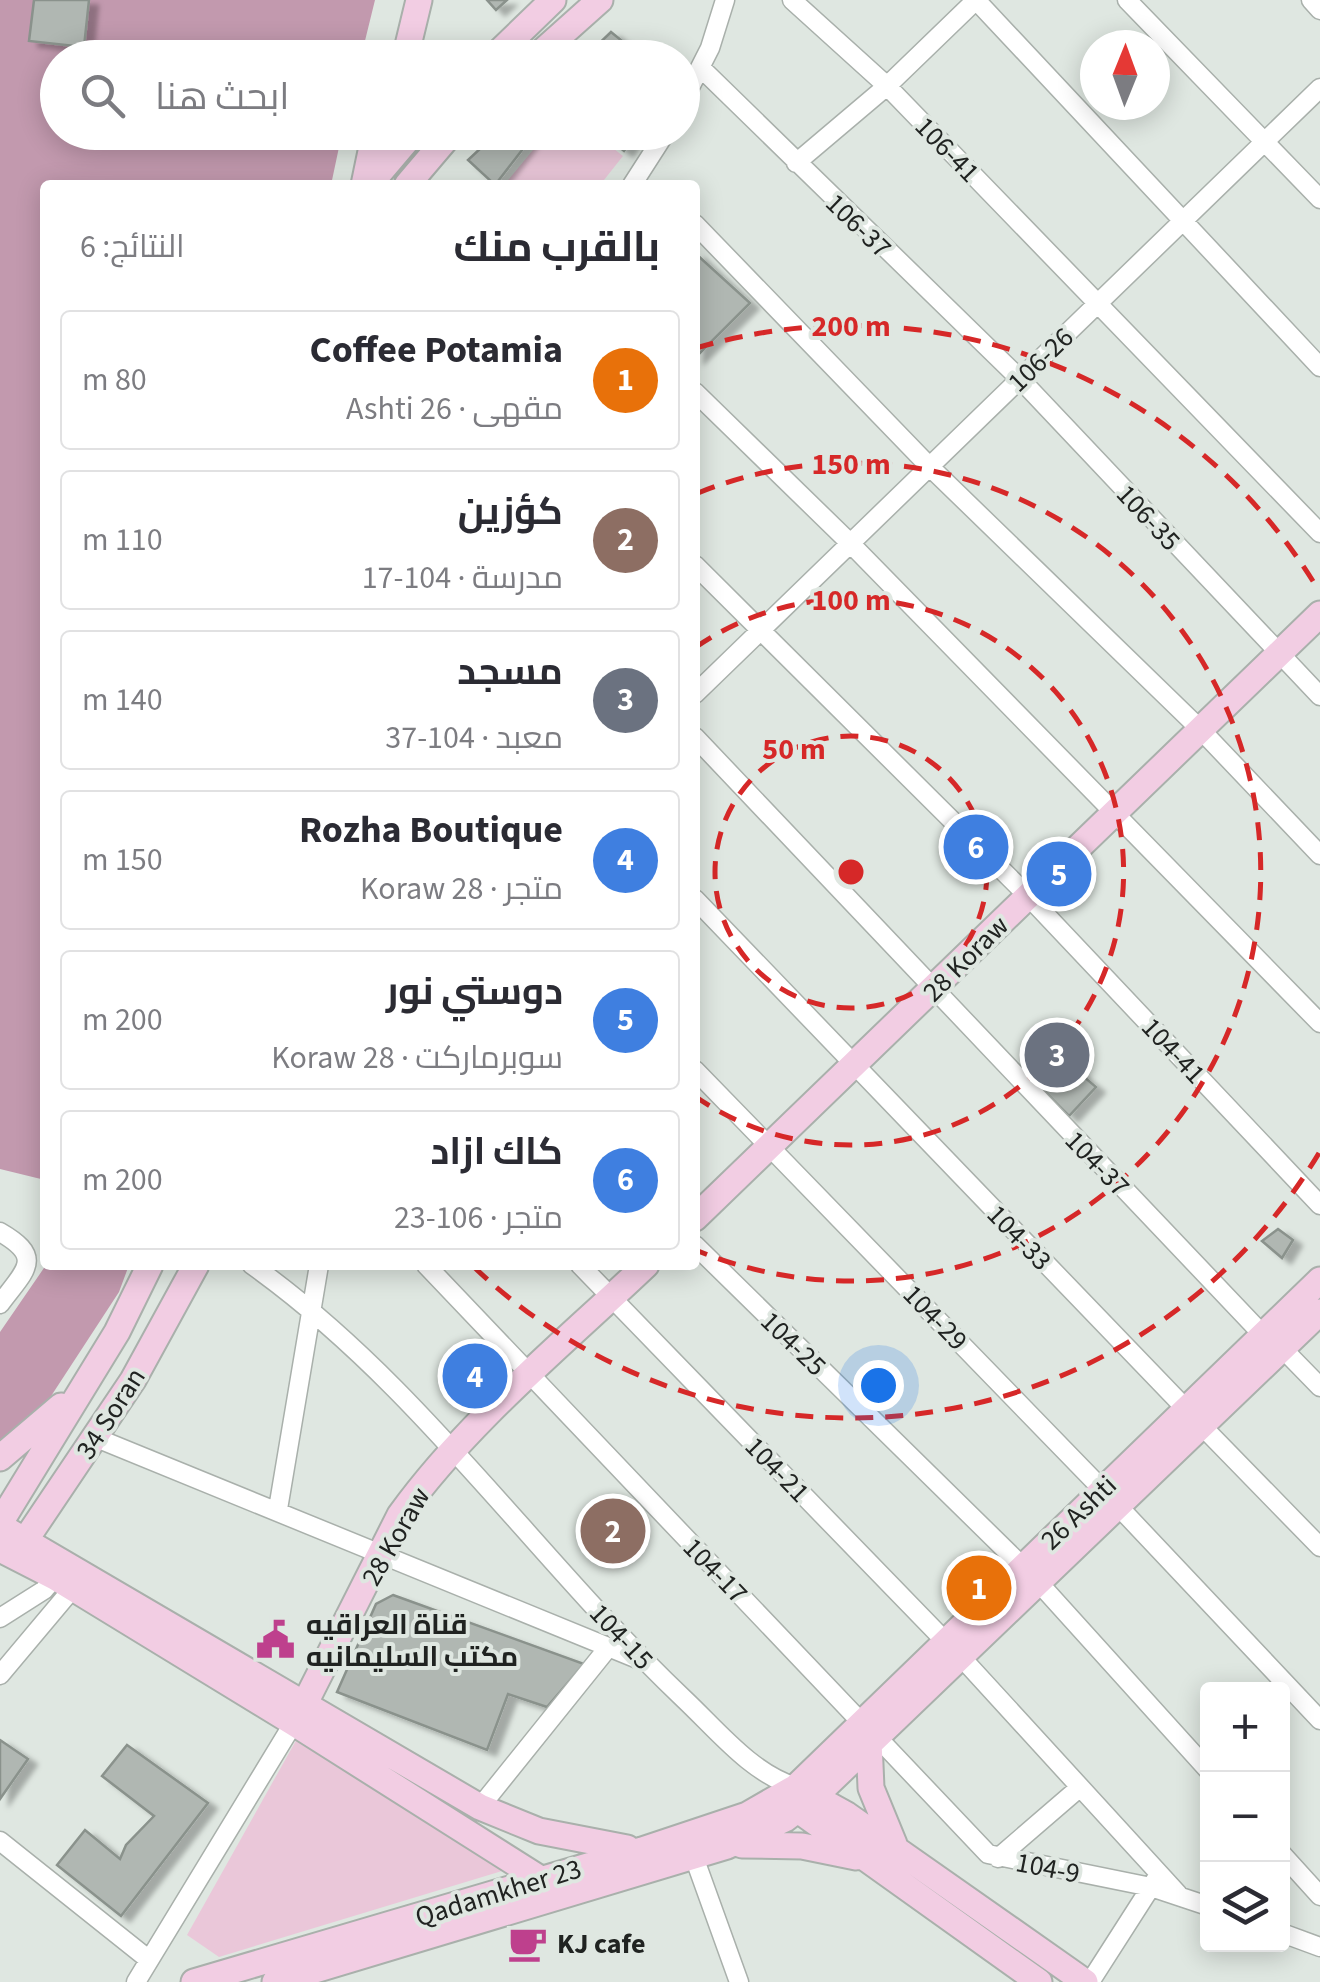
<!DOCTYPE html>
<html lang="ar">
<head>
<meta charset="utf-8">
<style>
	:root { --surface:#fff; --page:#f2f2f3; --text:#2b2b33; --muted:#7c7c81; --line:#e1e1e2; --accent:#be408d }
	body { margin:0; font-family:"Source Sans 3",Cairo,sans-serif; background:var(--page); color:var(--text); direction:rtl }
	.controls { position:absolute; right:30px; bottom:30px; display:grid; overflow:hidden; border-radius:10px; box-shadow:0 5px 25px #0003 }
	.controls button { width:90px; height:90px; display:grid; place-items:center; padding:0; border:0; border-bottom:2px solid var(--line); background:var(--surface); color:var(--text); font:50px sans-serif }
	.compass { position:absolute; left:1080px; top:30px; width:90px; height:90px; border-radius:50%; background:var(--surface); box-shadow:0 5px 25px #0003; rotate:1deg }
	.you { position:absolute; left:878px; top:1385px; width:35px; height:35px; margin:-25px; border:8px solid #fff; border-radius:50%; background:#1a73e8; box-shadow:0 0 0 15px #1a73e833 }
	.badge { display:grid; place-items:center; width:65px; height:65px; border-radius:50%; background:var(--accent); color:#fff; font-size:32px; font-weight:700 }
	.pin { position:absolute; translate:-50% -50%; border:5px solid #fff; box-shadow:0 2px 10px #0006 }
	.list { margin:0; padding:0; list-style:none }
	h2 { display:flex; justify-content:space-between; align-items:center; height:130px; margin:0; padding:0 40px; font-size:42px }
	h2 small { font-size:32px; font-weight:400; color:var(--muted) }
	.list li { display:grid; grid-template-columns:65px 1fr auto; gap:30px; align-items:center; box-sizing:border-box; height:140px; margin:0 20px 20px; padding:0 20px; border:2px solid var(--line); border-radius:10px }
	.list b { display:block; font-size:38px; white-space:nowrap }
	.list p { margin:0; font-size:32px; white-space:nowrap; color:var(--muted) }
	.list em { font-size:32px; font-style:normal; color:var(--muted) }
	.icon { flex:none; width:55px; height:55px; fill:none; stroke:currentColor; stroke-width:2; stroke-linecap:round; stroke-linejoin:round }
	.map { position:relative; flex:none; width:1320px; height:1982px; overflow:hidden; direction:ltr }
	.search { position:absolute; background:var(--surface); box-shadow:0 5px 25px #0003; left:40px; top:40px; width:660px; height:110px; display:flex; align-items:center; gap:25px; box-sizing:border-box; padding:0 35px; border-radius:55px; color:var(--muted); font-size:38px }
	.panel { position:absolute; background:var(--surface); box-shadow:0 5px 25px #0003; left:40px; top:180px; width:660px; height:1090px; border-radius:10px; direction:rtl }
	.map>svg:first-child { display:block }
</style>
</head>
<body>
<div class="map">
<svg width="1320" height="1982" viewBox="0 0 1320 1982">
	<defs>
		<filter id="shadow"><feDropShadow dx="9" dy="5.5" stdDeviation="2.5" flood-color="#0004"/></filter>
	</defs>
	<rect width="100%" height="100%" fill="#dfe7e1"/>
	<path fill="#eac7d9" d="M547,133H594L623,156L600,185H504Z
		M298,1737L502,1871L219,1957L187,1935Z"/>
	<path fill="#c299ae" d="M0,0H375L361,57L58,58V132L342,133L331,185H45V1180L0,1169Z
		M46,1265H129L119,1292L40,1413L0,1443V1332Z"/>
	<path fill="#b0b7b2" stroke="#8a928c" stroke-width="2.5" filter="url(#shadow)" d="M34,0H89L84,47L29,41Z
		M487,0H507L496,10Z
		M611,32L643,58H584Z
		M498,132H536L495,185L468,160Z
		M601,132H638L624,151Z
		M695,253L750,303L695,358Z
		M1056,1053L1096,1087L1069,1116L1031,1078Z
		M1278,1229L1293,1240L1282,1258L1262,1241Z
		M393,1595L584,1664L547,1707L508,1694L487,1750L337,1692L376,1604Z
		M0,1740L28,1759L0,1799Z
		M127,1745L208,1803L121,1916L57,1865L85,1830L120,1859L126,1845L154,1816L102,1776Z"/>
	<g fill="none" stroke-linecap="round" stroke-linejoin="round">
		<defs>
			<path id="street" d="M792,0L887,86L1320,533
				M976,0L1320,367
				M1127,0L1320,199
				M1311,0L1320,10
				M701,68L1020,379L1320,696
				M682,103L710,48L725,0
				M796,163L887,86L976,0
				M632,185L666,132
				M695,224L929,466L1200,729L1320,855
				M695,392L850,543L1320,1023
				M695,565L1027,895L1320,1205
				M695,694L1320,88
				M695,737L1263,1335
				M695,899L1186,1409
				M695,1070L1102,1489
				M0,1232C45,1258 25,1270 0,1304
				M695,1245L1022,1566
				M252,1265C419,1384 536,1559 684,1699C718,1731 751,1773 796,1787
				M426,1265L860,1721
				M580,1265L944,1640
				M1282,1348L1320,1387
				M1201,1425L1320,1547
				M94,1437L640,1660
				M1118,1506L1320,1720
				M278,1509L319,1265
				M1039,1583L1208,1770
				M0,1618L44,1590L55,1577
				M962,1658L1178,1894
				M0,1675L73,1588
				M876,1736L988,1854L1151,1887L1208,1906
				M480,1807L607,1649
				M0,1841L148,1959
				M1282,1854L1320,1896
				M694,1857L739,1982
				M998,1858L1078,1789
				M1282,1933L1320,1947
				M136,1982L299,1714
				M1090,1982L1156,1879"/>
			<path id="secondary" d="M405,58L419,0
				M493,58L553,0
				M535,58L600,0
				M364,185L375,132
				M369,185L414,132
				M407,185L452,132
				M695,1218L1320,614
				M0,1458L61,1406
				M0,1523L117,1332L150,1265
				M0,1526L480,1807L539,1831L627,1848
				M0,1549L55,1577L294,1723L550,1885
				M18,1551L133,1380L196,1265
				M304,1705L400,1515C468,1421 562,1345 646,1265
				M869,1741L871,1788L894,1844
				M800,1789L847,1815L1085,1982
				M787,1802L1039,1982
				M742,1845L802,1846L856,1857
				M194,1982L642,1850L747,1815L796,1787L1320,1280
				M275,1982L727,1846L785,1819L815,1796L1320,1312"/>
		</defs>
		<use href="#street" stroke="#a9b0ab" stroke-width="21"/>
		<use href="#secondary" stroke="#a9b0ab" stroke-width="29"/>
		<use href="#street" stroke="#fff" stroke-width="18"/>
		<use href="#secondary" stroke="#f2cde3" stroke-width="25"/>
	</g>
	<g fill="none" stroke="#d62828" stroke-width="5" stroke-dasharray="18 12">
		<circle cx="851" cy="872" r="136"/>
		<path d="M696 647A273 273 0 1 1 696 1097"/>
		<path d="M698 493A409 409 0 1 1 698 1251"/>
		<path d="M1319 1153A546 546 0 0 1 475 1268M696 348A546 546 0 0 1 1319 591"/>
	</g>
	<defs>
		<symbol id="civic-bare" viewBox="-9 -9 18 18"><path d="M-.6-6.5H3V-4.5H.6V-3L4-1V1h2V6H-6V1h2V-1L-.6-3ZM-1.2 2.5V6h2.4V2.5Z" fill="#be408d" stroke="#dfe7e1" stroke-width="2.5" paint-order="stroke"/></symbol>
		<symbol id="cafe-bare" viewBox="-9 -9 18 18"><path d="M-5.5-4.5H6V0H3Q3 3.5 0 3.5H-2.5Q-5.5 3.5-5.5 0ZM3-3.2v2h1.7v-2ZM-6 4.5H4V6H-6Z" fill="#be408d" stroke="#dfe7e1" stroke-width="2.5" paint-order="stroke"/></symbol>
	</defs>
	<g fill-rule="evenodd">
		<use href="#civic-bare" x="248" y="1612" width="55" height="55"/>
		<use href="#cafe-bare" x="500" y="1916" width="55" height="55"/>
	</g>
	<g text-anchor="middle" stroke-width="8" stroke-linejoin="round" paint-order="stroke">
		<g font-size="28" fill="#202321" stroke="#dfe7e1">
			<text transform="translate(948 149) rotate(46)" y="10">106-41</text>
			<text transform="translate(859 225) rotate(44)" y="10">106-37</text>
			<text transform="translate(1040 359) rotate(-44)" y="10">106-26</text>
			<text transform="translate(1149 517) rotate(47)" y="10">106-35</text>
			<text transform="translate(965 958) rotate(-45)" y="10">28 Koraw</text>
			<text transform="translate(1174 1050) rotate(47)" y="10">104-41</text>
			<text transform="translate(1098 1163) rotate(46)" y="10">104-37</text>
			<text transform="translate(1020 1237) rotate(46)" y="10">104-33</text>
			<text transform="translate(936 1317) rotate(46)" y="10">104-29</text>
			<text transform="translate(794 1343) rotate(44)" y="10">104-25</text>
			<text transform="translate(110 1413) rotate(-57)" y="10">34 Soran</text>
			<text transform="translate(778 1469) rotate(46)" y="10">104-21</text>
			<text transform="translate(1078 1512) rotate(-44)" y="10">26 Ashti</text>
			<text transform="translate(395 1536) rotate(-60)" y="10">28 Koraw</text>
			<text transform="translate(716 1570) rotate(46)" y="10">104-17</text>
			<text transform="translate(622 1636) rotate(47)" y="10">104-15</text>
			<text transform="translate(1048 1867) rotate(11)" y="10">104-9</text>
			<text transform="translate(498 1892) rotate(-17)" y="10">Qadamkher 23</text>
		</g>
		<g font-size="28" font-weight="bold" fill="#202321" stroke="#dfe7e1" text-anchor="start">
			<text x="306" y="1634">قناة العراقيه<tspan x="306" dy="32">مكتب السليمانيه</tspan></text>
			<text x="557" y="1953">KJ cafe</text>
		</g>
	</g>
	<circle cx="851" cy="872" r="15" fill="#d62828" stroke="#dfe7e1" stroke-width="5"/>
	<g font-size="30" text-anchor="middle" font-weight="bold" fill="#d62828" stroke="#dfe7e1" stroke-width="8" stroke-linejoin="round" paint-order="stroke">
		<text x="851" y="336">200 m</text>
		<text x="851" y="474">150 m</text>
		<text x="851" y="610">100 m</text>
		<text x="794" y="759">50 m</text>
	</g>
</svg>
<div class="controls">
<button>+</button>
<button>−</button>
<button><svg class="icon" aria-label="layers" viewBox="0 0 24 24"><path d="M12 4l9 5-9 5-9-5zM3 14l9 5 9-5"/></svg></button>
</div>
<svg class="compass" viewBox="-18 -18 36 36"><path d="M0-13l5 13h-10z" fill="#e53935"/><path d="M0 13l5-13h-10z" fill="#7c7c81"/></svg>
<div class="you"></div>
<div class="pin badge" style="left:979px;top:1588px;background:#e8710a">1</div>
<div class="pin badge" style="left:613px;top:1531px;background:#8d6e63">2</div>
<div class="pin badge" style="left:1057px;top:1055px;background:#6b7280">3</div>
<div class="pin badge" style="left:475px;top:1376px;background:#3f7fe0">4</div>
<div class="pin badge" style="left:1059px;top:874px;background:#3f7fe0">5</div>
<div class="pin badge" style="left:976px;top:847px;background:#3f7fe0">6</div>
<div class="search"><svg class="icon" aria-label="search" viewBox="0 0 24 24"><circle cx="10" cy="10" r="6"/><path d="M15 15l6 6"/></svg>ابحث هنا</div>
<section class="panel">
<h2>بالقرب منك<small>النتائج: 6</small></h2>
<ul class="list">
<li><span class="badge" style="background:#e8710a">1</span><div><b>Coffee Potamia</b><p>مقهى · 26 Ashti</p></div><em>80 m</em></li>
<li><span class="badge" style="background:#8d6e63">2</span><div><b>كؤزين</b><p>مدرسة · 104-17</p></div><em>110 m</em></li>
<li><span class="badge" style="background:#6b7280">3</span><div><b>مسجد</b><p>معبد · 104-37</p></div><em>140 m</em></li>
<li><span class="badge" style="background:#3f7fe0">4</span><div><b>Rozha Boutique</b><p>متجر · 28 Koraw</p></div><em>150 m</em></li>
<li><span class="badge" style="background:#3f7fe0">5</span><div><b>دوستي نور</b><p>سوبرماركت · 28 Koraw</p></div><em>200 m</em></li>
<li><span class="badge" style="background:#3f7fe0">6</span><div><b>كاك ازاد</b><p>متجر · 106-23</p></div><em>200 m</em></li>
</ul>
</section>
</div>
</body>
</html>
